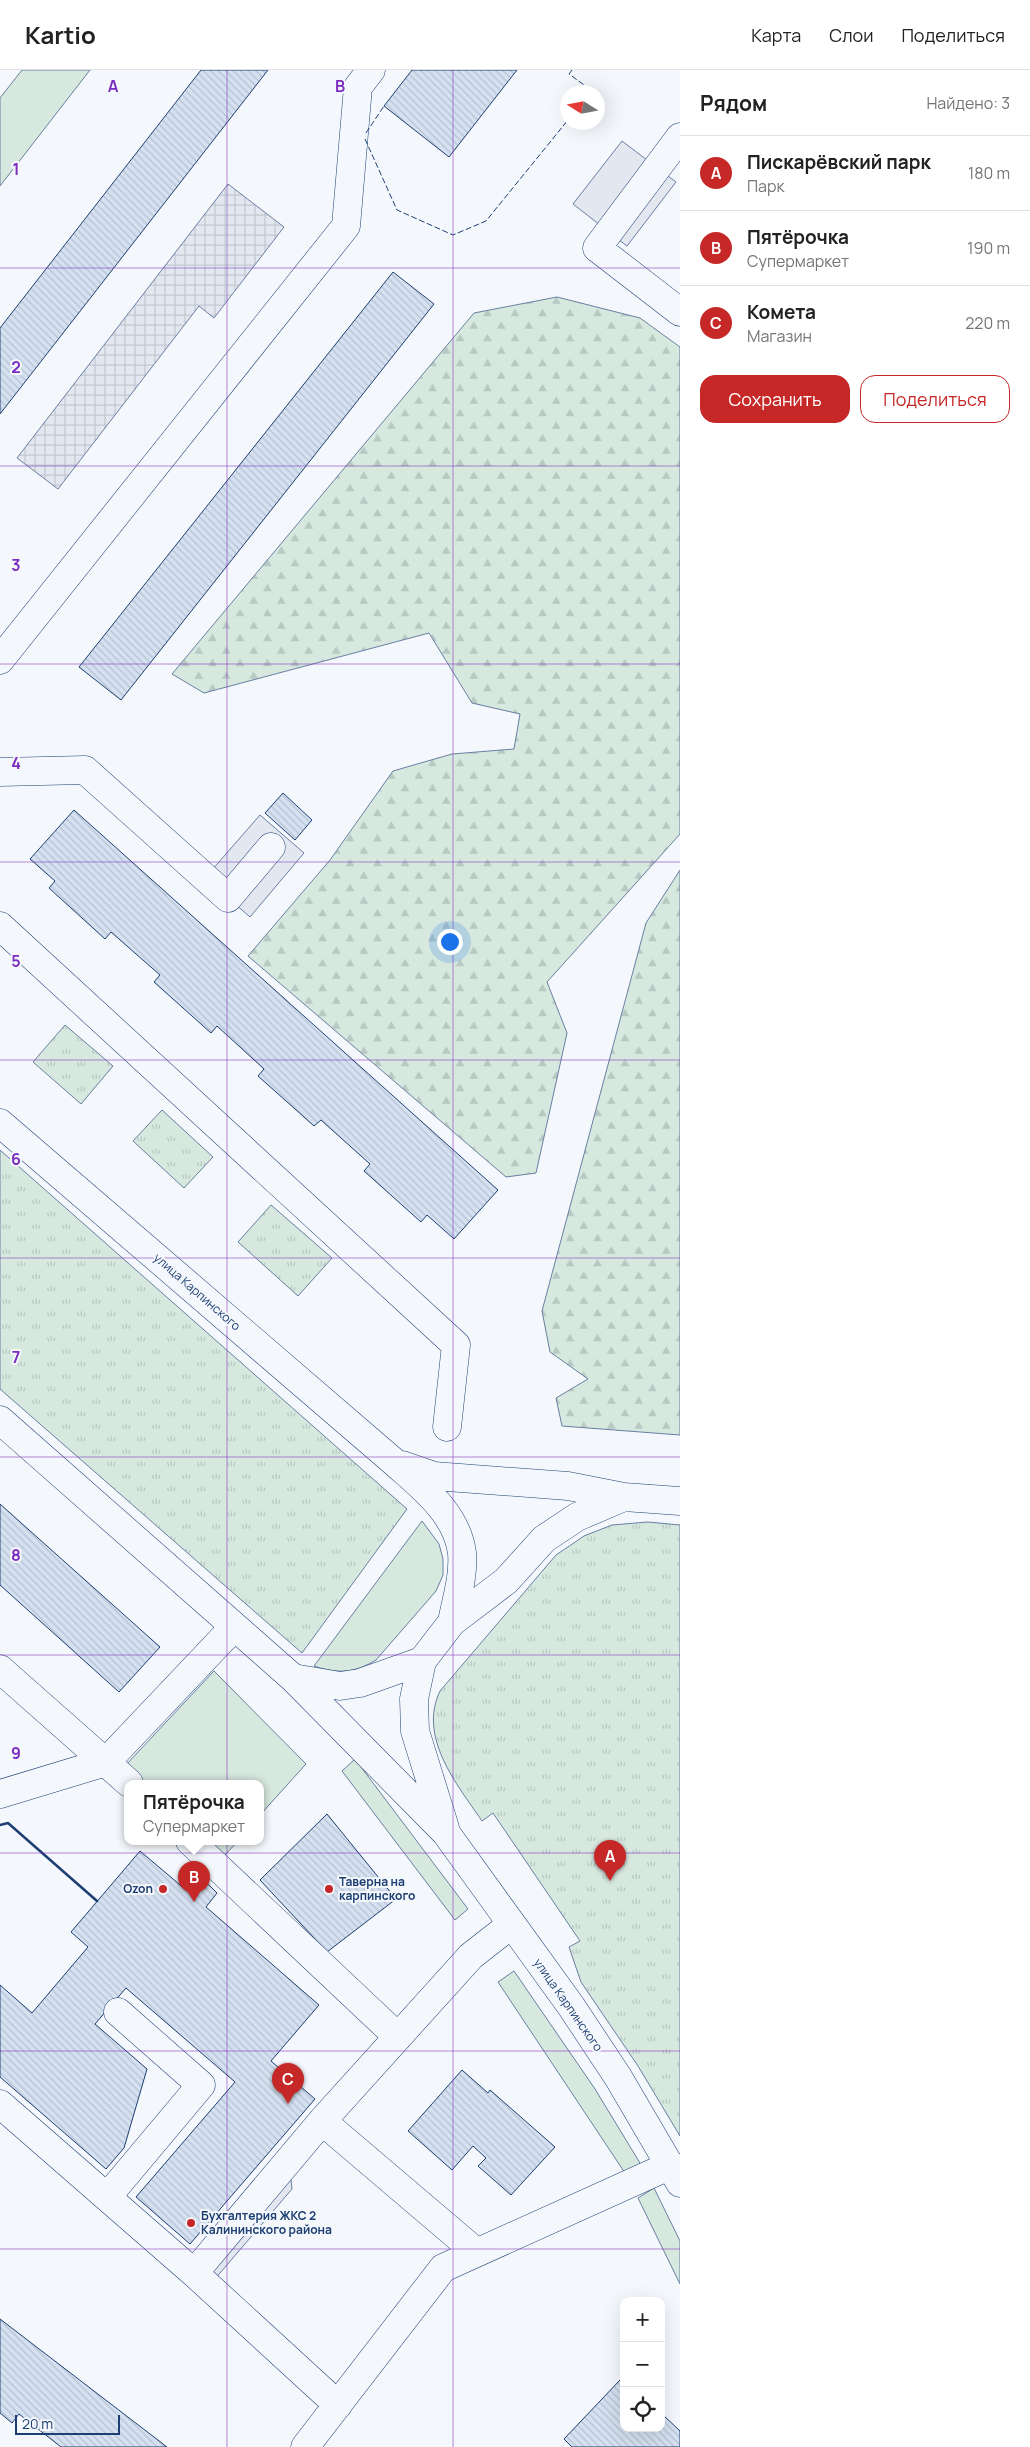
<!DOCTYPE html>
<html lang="ru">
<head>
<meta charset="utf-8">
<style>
	:root { --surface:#fff; --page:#f2f2f2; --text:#222; --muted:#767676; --line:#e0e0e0; --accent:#c62828 }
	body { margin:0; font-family:Manrope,sans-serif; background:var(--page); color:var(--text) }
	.controls { position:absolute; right:15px; bottom:15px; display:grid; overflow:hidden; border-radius:10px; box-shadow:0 5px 20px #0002 }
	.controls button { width:45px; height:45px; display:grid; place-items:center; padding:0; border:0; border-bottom:1px solid var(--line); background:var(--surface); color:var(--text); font:25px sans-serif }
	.compass { position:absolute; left:560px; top:15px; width:45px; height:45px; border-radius:50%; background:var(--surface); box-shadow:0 5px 20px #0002; rotate:281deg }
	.scale { position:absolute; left:15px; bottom:12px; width:105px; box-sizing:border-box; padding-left:5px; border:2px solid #1d3f73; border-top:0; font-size:14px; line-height:18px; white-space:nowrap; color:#1d3f73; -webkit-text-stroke:4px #f4f7fb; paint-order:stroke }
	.you { position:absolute; left:449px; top:871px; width:18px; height:18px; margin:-12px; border:4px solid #fff; border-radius:50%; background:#1a73e8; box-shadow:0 0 0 8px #1a73e833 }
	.badge { display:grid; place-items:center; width:32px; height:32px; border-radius:50%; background:var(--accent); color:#fff; font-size:16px; font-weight:700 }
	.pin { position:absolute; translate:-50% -41px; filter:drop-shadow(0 1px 2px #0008) }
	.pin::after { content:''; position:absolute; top:26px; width:18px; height:15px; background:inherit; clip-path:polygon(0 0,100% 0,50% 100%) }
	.popup { position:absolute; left:124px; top:1710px; width:140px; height:65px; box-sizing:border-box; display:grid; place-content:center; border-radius:10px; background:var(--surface); filter:drop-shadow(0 1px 4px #0005); font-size:16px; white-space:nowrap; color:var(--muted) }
	.popup b { font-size:19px; color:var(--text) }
	.popup::after { content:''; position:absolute; left:50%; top:100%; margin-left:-10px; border:10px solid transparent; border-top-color:var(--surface) }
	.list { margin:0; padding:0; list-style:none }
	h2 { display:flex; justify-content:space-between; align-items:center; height:65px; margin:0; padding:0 20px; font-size:21px }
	h2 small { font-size:16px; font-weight:400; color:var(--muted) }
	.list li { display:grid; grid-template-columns:32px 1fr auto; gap:15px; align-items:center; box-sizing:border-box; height:75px; padding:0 20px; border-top:1px solid var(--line) }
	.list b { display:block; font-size:19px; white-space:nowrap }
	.list p { margin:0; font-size:16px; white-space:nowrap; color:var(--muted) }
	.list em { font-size:16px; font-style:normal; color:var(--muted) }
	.actions { display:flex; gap:10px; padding:15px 20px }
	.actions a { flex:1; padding:11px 0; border:1px solid var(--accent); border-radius:15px; text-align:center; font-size:18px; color:var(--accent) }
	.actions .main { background:var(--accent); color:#fff }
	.icon { flex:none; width:28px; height:28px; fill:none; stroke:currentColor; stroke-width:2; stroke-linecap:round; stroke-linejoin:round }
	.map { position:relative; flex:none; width:680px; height:2377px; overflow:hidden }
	header { display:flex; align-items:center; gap:30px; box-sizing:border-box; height:70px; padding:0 25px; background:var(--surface); border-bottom:1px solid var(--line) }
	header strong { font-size:24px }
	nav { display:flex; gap:28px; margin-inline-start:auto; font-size:18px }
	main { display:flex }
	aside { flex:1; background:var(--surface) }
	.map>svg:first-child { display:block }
</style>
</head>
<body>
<header>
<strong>Kartio</strong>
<nav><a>Карта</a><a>Слои</a><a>Поделиться</a></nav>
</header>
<main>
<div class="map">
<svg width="680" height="2377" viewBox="0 0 680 2377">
	<defs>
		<pattern id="forest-firs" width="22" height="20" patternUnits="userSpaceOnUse" patternTransform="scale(1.25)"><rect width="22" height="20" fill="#d7e8df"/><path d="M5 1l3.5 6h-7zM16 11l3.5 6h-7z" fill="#b8c8c3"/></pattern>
		<pattern id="park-tufts" width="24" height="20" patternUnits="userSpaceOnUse" patternTransform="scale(1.25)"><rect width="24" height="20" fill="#d7e8df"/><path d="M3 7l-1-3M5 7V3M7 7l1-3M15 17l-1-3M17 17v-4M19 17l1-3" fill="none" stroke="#b8c8c3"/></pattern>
		<pattern id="plaza-grid" width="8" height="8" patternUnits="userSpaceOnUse" patternTransform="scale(1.25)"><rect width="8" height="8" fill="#e3e8f0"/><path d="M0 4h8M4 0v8" fill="none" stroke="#c2c8d1"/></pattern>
		<pattern id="building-back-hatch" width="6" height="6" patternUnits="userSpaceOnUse" patternTransform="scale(1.25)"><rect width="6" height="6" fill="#d5e0f0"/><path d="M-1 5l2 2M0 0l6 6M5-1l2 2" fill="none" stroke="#b6c1d1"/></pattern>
	</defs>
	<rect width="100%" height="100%" fill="#f4f7fb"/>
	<path fill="#d7e8df" stroke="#687fa3" d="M22,0H90L0,116V28Z
		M422,1451L439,1474L443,1489V1505L436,1521L376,1590C355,1603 338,1604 314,1596Z
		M214,1601L306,1694L260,1745V1713H141L123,1698Z
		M355,1689L468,1839L455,1850L342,1701Z
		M205,1771H238L223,1787Z
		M514,1901L595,2019L643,2098L627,2106L498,1912Z
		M654,2118L680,2171V2214L638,2128Z"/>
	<path fill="url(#forest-firs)" stroke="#687fa3" d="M557,227L640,248L680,277V764L547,912L567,963L536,1103L506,1107L248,886L330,790L393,701L452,684L514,679L520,644L472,633L429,563L204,623L172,604L474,243Z
		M680,800V1365L562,1356L556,1328L588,1309L550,1282L542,1241L646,853Z"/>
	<path fill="url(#park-tufts)" stroke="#687fa3" d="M65,955L113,996L81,1034L33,992Z
		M162,1040L213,1087L184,1118L133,1071Z
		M0,1080L407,1439L302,1583L0,1319Z
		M271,1135L332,1188L298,1226L238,1172Z
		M648,1452L680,1455V2066L638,1996L581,1912L569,1877L580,1871L493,1743L482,1751C456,1713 418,1667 440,1621L556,1485L584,1466L612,1455Z"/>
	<path fill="#e3e8f0" stroke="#687fa3" d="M622,71L676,112L627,176L573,134Z
		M260,745L304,783L250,847L205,808Z
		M289,2091L292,2119L208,2217L194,2204Z"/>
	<path fill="url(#plaza-grid)" stroke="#687fa3" d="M228,114L284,157L214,248L199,236L58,419L17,388Z"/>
	<path fill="url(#building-back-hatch)" stroke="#1d3f73" d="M201,0H268L0,344V258Z
		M412,0H517L449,87L384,36Z
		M393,202L434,234L121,630L79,597Z
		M283,723L312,750L295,770L265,743Z
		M74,740L498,1120L454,1169L427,1145L421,1152L364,1101L370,1094L321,1050L314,1056L258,1006L264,999L217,956L211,963L154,912L160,905L111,862L105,869L49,818L55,811L30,789Z
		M0,1434L160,1577L119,1622L0,1515Z
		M327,1744L396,1829L327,1882L260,1810Z
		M140,1781L186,1820L198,1806L210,1816L217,1823L206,1837L319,1935L271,1991L315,2029L190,2174L136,2127L235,2012L126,1918L95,1954L147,1999L124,2078L106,2099L0,2007V1915L32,1943L88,1877L71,1862Z
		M462,2000L488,2023L490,2020L555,2077L511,2125L478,2096L486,2088L473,2076L452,2100L408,2061Z
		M0,2249L167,2377H61L19,2344L12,2353L0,2343Z
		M620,2310L624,2314V2358H661V2343L680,2361V2377H572L564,2369Z"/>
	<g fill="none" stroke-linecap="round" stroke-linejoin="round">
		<defs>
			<path id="minor" d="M680,67L597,178L680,242
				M0,590L346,156L358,17L371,0
				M0,702L85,700L228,828L271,777
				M0,856L456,1275L447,1357
				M0,1053L394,1392C421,1416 457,1443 462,1483C464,1506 456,1531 452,1552
				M0,1350L293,1608L446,1763L571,1936L618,2007L680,2113
				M402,1395L434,1406L568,1416L624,1427L680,1431
				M0,1599L129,1713
				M293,1608L340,1616L360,1613L422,1591
				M0,1724L106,1692L234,1557
				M445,1758L415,1661L414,1629L422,1591L452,1552L506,1511L544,1469L577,1447L624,1427
				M190,1771L398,1967
				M0,2034L194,2203L338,2335
				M322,2051L476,2182
				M107,2127L201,2015L118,1942
				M194,2203L322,2051L471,1886L512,1854
				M305,2377L443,2198L671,2095"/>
		</defs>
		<use href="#minor" stroke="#1d3f73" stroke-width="29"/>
		<use href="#minor" stroke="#f4f7fb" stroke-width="28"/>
		<path stroke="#1d3f73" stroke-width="1" stroke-dasharray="6 2.5" stroke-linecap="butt" d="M572,0L569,4L591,20L589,22
			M366,63L384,36
			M365,69L397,140L453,165L486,151L568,50"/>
		<path stroke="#1d3f73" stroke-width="2.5" d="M0,1755L8,1753L97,1831"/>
	</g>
	<path fill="none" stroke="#7b2cbf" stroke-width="1" stroke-opacity="0.55" d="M227,0V2377M453,0V2377M0,198H680M0,396H680M0,594H680M0,792H680M0,990H680M0,1188H680M0,1387H680M0,1585H680M0,1783H680M0,1981H680M0,2179H680"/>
	<g fill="#c62828" stroke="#f4f7fb" stroke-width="2">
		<circle cx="163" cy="1819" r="5"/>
		<circle cx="329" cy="1819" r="5"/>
		<circle cx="191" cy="2153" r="5"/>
	</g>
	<g text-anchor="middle" stroke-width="4" stroke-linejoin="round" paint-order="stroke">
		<g font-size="12" fill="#1d3f73" stroke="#f4f7fb">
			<text transform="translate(197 1222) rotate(41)" y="4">улица Карпинского</text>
			<text transform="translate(568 1935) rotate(55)" y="4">улица Карпинского</text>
		</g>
		<g font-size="12" font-weight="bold" fill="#1d3f73" stroke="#f4f7fb" text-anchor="start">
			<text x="339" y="1816">Таверна на<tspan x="339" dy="14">карпинского</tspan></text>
			<text x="153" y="1823" text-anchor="end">Ozon</text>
			<text x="201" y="2150">Бухгалтерия ЖКС 2<tspan x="201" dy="14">Калининского района</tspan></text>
		</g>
	</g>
	<g font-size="16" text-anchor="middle" font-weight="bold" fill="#7b2cbf" stroke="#f4f7fb" stroke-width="4" stroke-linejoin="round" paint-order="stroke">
		<text x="113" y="22">A</text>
		<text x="340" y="22">B</text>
		<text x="16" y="105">1</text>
		<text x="16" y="303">2</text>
		<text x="16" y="501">3</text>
		<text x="16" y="699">4</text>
		<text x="16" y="897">5</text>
		<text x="16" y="1095">6</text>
		<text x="16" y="1293">7</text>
		<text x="16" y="1491">8</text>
		<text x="16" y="1689">9</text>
	</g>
</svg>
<div class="controls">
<button>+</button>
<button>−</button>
<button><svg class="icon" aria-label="locate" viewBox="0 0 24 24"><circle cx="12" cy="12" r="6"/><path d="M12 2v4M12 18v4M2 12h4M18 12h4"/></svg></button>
</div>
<svg class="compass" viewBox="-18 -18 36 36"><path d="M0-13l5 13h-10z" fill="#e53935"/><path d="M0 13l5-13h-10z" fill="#767676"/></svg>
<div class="scale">20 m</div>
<div class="you"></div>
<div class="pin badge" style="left:610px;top:1811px">A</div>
<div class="pin badge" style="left:194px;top:1832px">B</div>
<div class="popup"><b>Пятёрочка</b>Супермаркет</div>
<div class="pin badge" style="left:288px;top:2034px">C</div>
</div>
<aside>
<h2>Рядом<small>Найдено: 3</small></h2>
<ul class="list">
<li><span class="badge">A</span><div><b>Пискарёвский парк</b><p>Парк</p></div><em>180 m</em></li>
<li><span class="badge">B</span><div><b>Пятёрочка</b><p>Супермаркет</p></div><em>190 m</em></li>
<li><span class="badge">C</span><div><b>Комета</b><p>Магазин</p></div><em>220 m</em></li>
</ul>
<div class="actions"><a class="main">Сохранить</a><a>Поделиться</a></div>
</aside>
</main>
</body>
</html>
